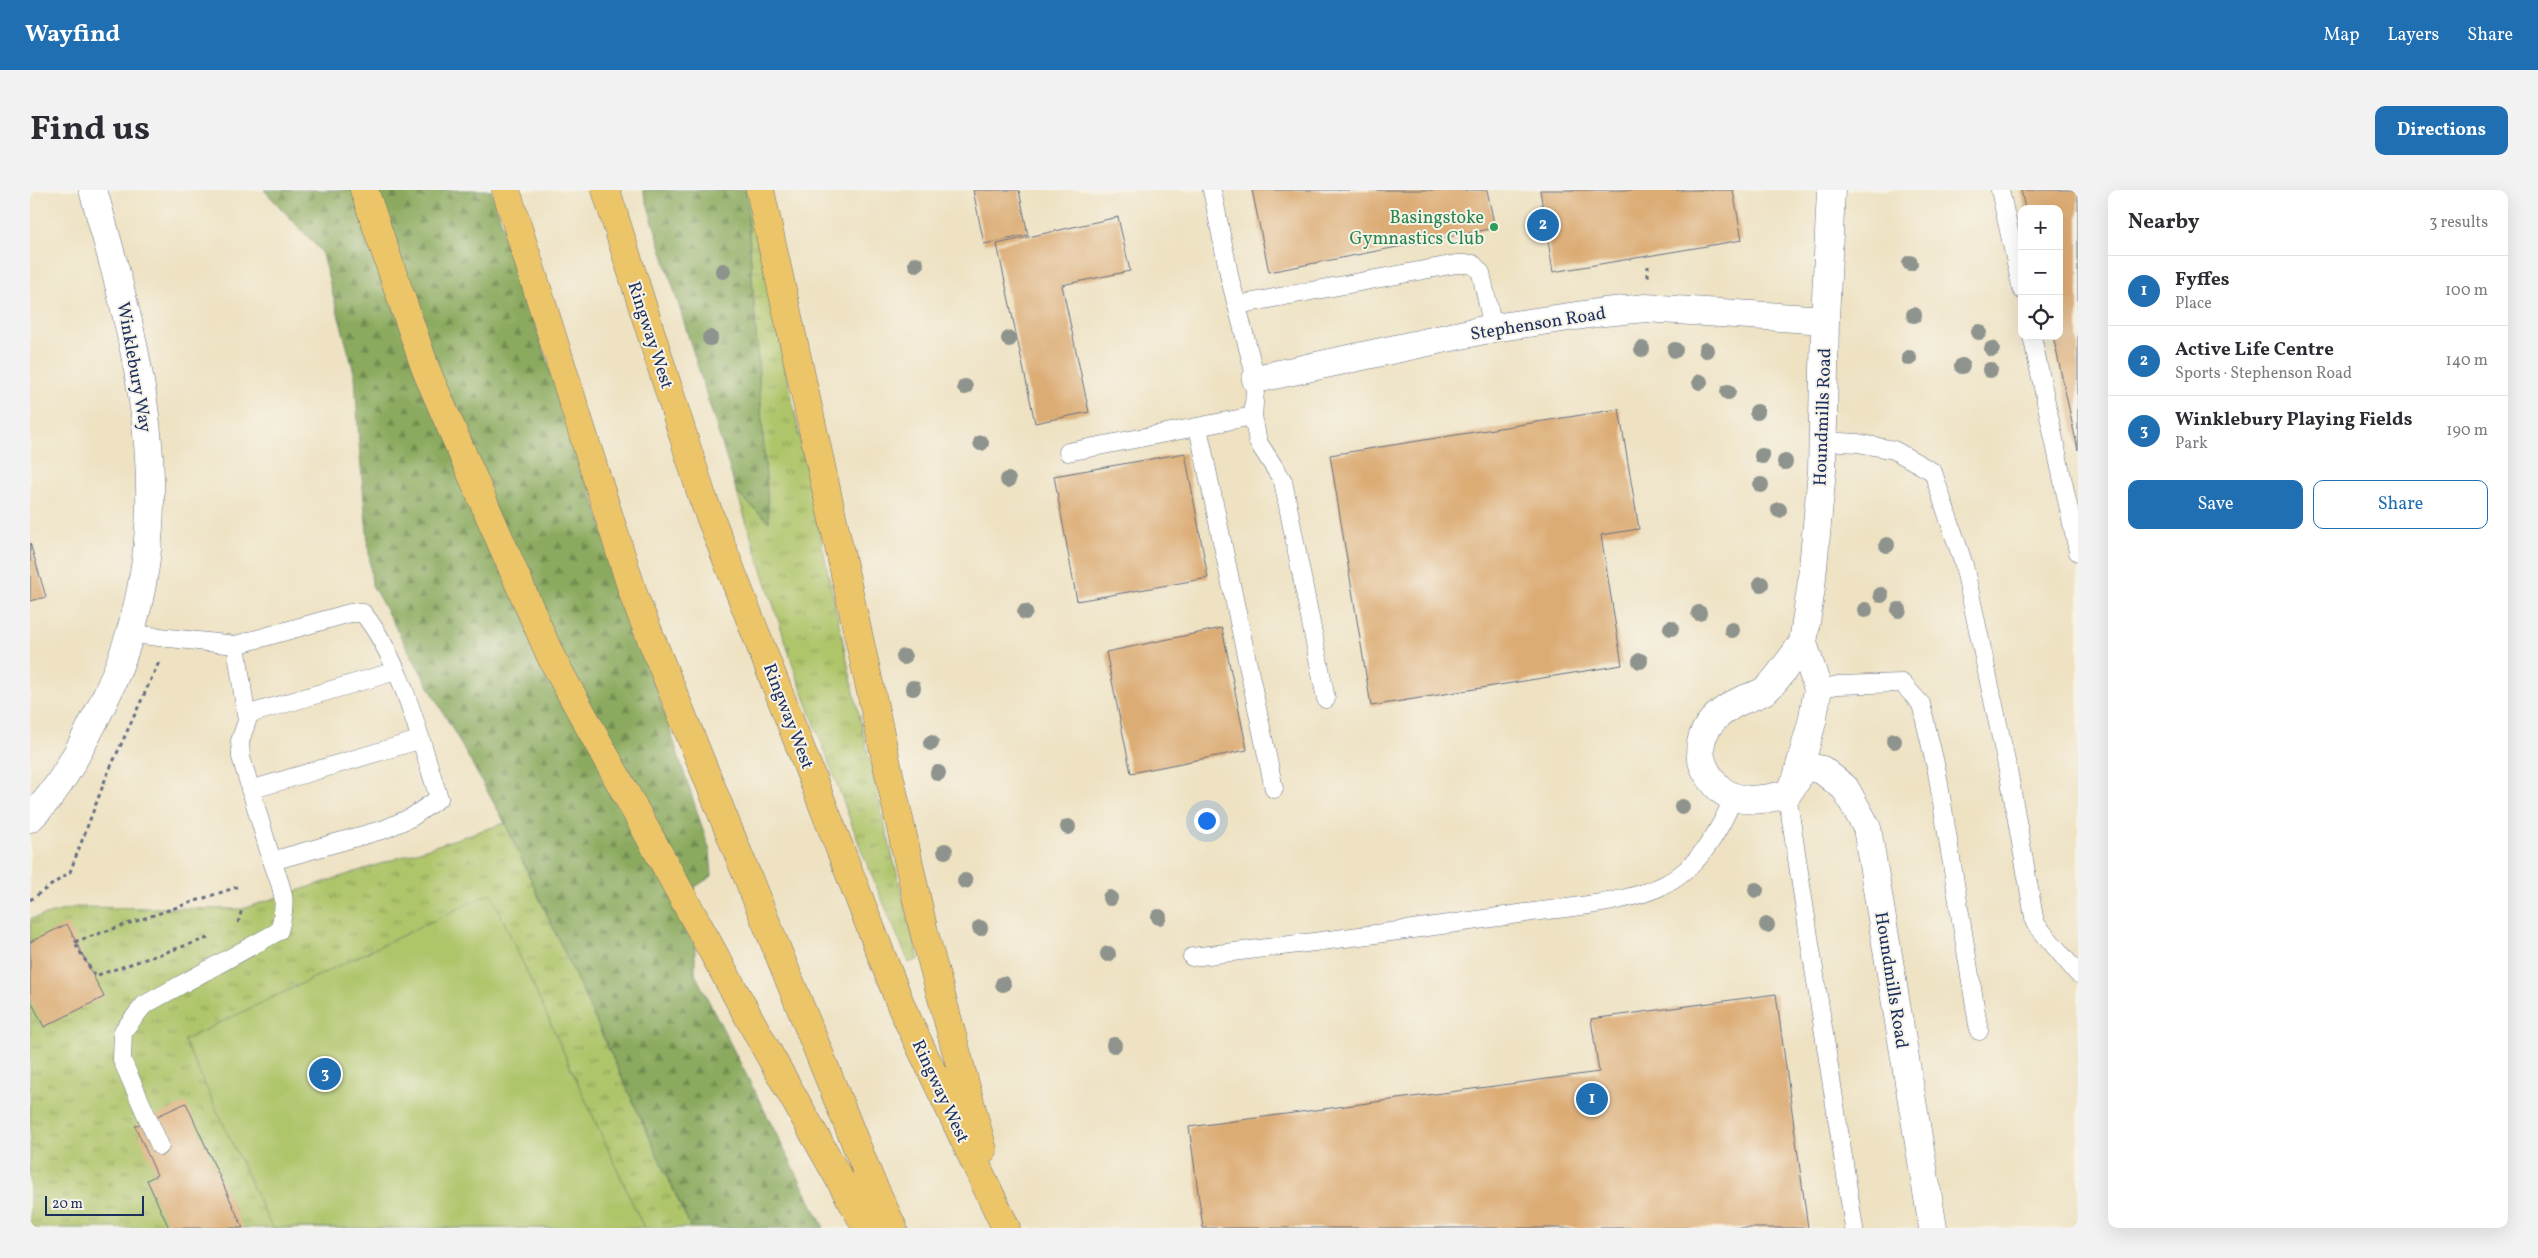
<!DOCTYPE html>
<html lang="en">
<head>
<meta charset="utf-8">
<style>
	:root { --surface:#fff; --page:#f2f2f3; --text:#2b2b33; --muted:#7c7c81; --line:#e1e1e2; --accent:#1f6fb2 }
	body { margin:0; font-family:Vollkorn,serif; background:var(--page); color:var(--text) }
	.controls { position:absolute; right:15px; top:15px; display:grid; overflow:hidden; border-radius:10px; box-shadow:0 5px 20px #0002 }
	.controls button { width:45px; height:45px; display:grid; place-items:center; padding:0; border:0; border-bottom:1px solid var(--line); background:var(--surface); color:var(--text); font:25px sans-serif }
	.scale { position:absolute; left:15px; bottom:12px; width:99px; box-sizing:border-box; padding-left:5px; border:2px solid #1b2f5e; border-top:0; font-size:14px; line-height:18px; white-space:nowrap; color:#1b2f5e; -webkit-text-stroke:4px #f7f3e8; paint-order:stroke }
	.you { position:absolute; left:1176px; top:630px; width:18px; height:18px; margin:-12px; border:4px solid #fff; border-radius:50%; background:#1a73e8; box-shadow:0 0 0 8px #1a73e833 }
	.badge { display:grid; place-items:center; width:32px; height:32px; border-radius:50%; background:var(--accent); color:#fff; font-size:16px; font-weight:700 }
	.pin { position:absolute; translate:-50% -50%; border:2px solid #fff; box-shadow:0 1px 5px #0006 }
	.list { margin:0; padding:0; list-style:none }
	h2 { display:flex; justify-content:space-between; align-items:center; height:65px; margin:0; padding:0 20px; font-size:21px }
	h2 small { font-size:16px; font-weight:400; color:var(--muted) }
	.list li { display:grid; grid-template-columns:32px 1fr auto; gap:15px; align-items:center; box-sizing:border-box; height:70px; padding:0 20px; border-top:1px solid var(--line) }
	.list b { display:block; font-size:19px; white-space:nowrap }
	.list p { margin:0; font-size:16px; white-space:nowrap; color:var(--muted) }
	.list em { font-size:16px; font-style:normal; color:var(--muted) }
	.actions { display:flex; gap:10px; padding:15px 20px }
	.actions a { flex:1; padding:11px 0; border:1px solid var(--accent); border-radius:10px; text-align:center; font-size:18px; color:var(--accent) }
	.actions .main { background:var(--accent); color:#fff }
	.icon { flex:none; width:28px; height:28px; fill:none; stroke:currentColor; stroke-width:2; stroke-linecap:round; stroke-linejoin:round }
	.map { position:relative; flex:none; width:2048px; height:1038px; overflow:hidden; border-radius:10px }
	header { display:flex; align-items:center; gap:30px; box-sizing:border-box; height:70px; padding:0 25px; background:var(--accent); color:#fff }
	header strong { font-size:24px }
	nav { display:flex; gap:28px; margin-inline-start:auto; font-size:18px }
	.intro { display:flex; align-items:center; justify-content:space-between; box-sizing:border-box; height:120px; padding:0 30px }
	h1 { margin:0; font-size:35px }
	.button { padding:12px 22px; border-radius:10px; background:var(--accent); color:#fff; font-size:18px; font-weight:700 }
	main { display:flex; gap:30px; padding:0 30px }
	aside { flex:1; background:var(--surface); border-radius:10px; box-shadow:0 5px 20px #0002 }
	.map>svg:first-child { display:block }
</style>
</head>
<body>
<header>
<strong>Wayfind</strong>
<nav><a>Map</a><a>Layers</a><a>Share</a></nav>
</header>
<div class="intro"><h1>Find us</h1><a class="button">Directions</a></div>
<main>
<div class="map">
<svg width="2048" height="1038" viewBox="0 0 2048 1038">
	<defs>
		<pattern id="grass-tufts" width="24" height="20" patternUnits="userSpaceOnUse" patternTransform="scale(1.25)"><rect width="24" height="20" fill="#afc56a"/><path d="M3 7l-1-3M5 7V3M7 7l1-3M15 17l-1-3M17 17v-4M19 17l1-3" fill="none" stroke="#8ea05a"/></pattern>
		<pattern id="forest-firs" width="22" height="20" patternUnits="userSpaceOnUse" patternTransform="scale(1.25)"><rect width="22" height="20" fill="#8baa5e"/><path d="M5 1l3.5 6h-7zM16 11l3.5 6h-7z" fill="#718b51"/></pattern>
	</defs>
	<rect width="100%" height="100%" fill="#f7f3e8"/>
	<filter id="ink" filterUnits="userSpaceOnUse"><feTurbulence type="fractalNoise" baseFrequency=".02" numOctaves="2"/><feDisplacementMap in="SourceGraphic" scale="10" xChannelSelector="R" yChannelSelector="G"/><feConvolveMatrix kernelMatrix="1 2 1 2 8 2 1 2 1" color-interpolation-filters="sRGB"/></filter>
	<filter id="wash" filterUnits="userSpaceOnUse"><feTurbulence type="fractalNoise" baseFrequency=".0096" numOctaves="4" result="noise"/><feDisplacementMap in="SourceGraphic" scale="20" xChannelSelector="R" yChannelSelector="G"/><feGaussianBlur stdDeviation="1.12" result="paint"/><feColorMatrix in="noise" values="0 0 0 0 0 0 0 0 0 0 0 0 0 0 0 0 0 1.4 0 .05"/><feComposite in="paint" operator="in"/></filter>
	<g filter="url(#wash)">
		<rect width="100%" height="100%" fill="#eee2c3"/>
		<path fill="url(#grass-tufts)" stroke="#657a64" d="M716,0H719C773,257 821,516 889,769L879,773L834,667L766,484L707,303L739,331Z
			M475,633L661,1038H0V729L46,717L212,719Z"/>
		<path fill="url(#forest-firs)" stroke="#536c5e" d="M234,0H461L680,661L682,686L665,697V784L794,1038H661L475,633L342,395L330,267L325,186L291,61Z
			M613,0H716L739,332L707,303Z"/>
		<path fill="#afc56a" stroke="#657a64" d="M461,703L614,1038H242L154,850Z"/>
		<g id="blocks">
			<path fill="#dcac75" d="M943,0H989L998,45L954,54Z
				M1222,0H1457L1465,38L1239,82Z
				M1510,0H1703L1712,50L1523,82Z
				M1991,0H2048V260L2023,146H2029V19H1995Z
				M1088,27L1100,81L1032,95L1059,222L1005,233L967,54Z
				M1589,219L1609,339L1571,345L1592,475L1341,516L1300,265Z
				M1155,263L1178,388L1047,411L1024,286Z
				M0,353L16,407L0,411Z
				M1192,438L1217,560L1101,583L1076,462Z
				M37,734L74,807L14,837L0,809V752Z
				M1746,804L1778,1038H1173L1159,937L1569,882L1561,829Z
				M156,913L213,1038H139L117,990L127,985L105,936Z"/>
		</g>
	</g>
	<g filter="url(#ink)">
		<use href="#blocks" fill-opacity="0" stroke="#656e81" stroke-width="1"/>
		<g fill="none" stroke-linecap="round" stroke-linejoin="round">
			<defs>
				<path id="service" d="M1182,0L1200,89L1226,189L1223,226L1228,252L1253,291L1296,509
					M1970,0L1992,100
					M1207,115L1426,74H1443L1451,83L1463,138
					M2002,146L2048,362
					M1168,237L1244,599
					M1792,251L1828,253L1864,260L1903,282L1934,375L1979,585L2005,733L2048,784
					M1038,262L1223,226
					M101,444L206,455L320,423H333C373,473 389,548 409,608L382,627L355,639L242,671L211,567L210,551L217,531L206,455
					M1788,499L1808,495L1872,493L1891,514L1907,582L1949,841
					M216,525L366,481
					M220,600L389,550
					M1757,604L1824,1038
					M1162,767C1271,754 1380,740 1489,724C1534,717 1593,715 1634,695C1667,679 1690,641 1703,608
					M130,956L92,870L93,841L114,815L249,741C258,709 253,701 242,671"/>
				<path id="minor" d="M1226,189L1463,138L1574,122L1616,118L1795,130
					M1773,453C1764,464 1745,494 1734,501C1726,506 1715,508 1706,513C1671,532 1657,562 1686,595C1704,616 1734,610 1757,604L1766,591L1782,532L1788,499L1773,453L1781,398L1792,281L1795,130L1801,0
					M1770,575L1792,580L1815,598L1837,638L1903,1038"/>
				<path id="tertiary" d="M0,628C29,601 46,566 64,531C159,350 116,185 63,0"/>
				<path id="primary" d="M334,0L396,180L521,467L735,857L837,1038
					M476,0L605,409L840,989L863,1038
					M576,0L672,306L872,818L976,1038
					M730,0L894,742L953,960"/>
			</defs>
			<use href="#service" stroke="#656e81" stroke-width="19"/>
			<use href="#minor" stroke="#656e81" stroke-width="29"/>
			<use href="#tertiary" stroke="#656e81" stroke-width="29"/>
			<use href="#primary" stroke="#656e81" stroke-width="29"/>
			<path stroke="#656e81" stroke-width="3" stroke-dasharray="4 4" stroke-linecap="butt" d="M1618,87V76
				M0,710L40,682L77,585L129,472
				M208,733L212,719
				M178,748L65,786L44,752L207,697"/>
			<use href="#service" stroke="#fff" stroke-width="18"/>
			<use href="#minor" stroke="#fff" stroke-width="28"/>
			<use href="#tertiary" stroke="#fff" stroke-width="28"/>
			<use href="#primary" stroke="#edc569" stroke-width="28"/>
		</g>
		<g fill="#8e948d">
			<circle cx="1880" cy="73" r="8"/>
			<circle cx="886" cy="74" r="8"/>
			<circle cx="693" cy="81" r="8"/>
			<circle cx="1884" cy="125" r="8"/>
			<circle cx="1949" cy="142" r="8"/>
			<circle cx="680" cy="148" r="8"/>
			<circle cx="979" cy="149" r="8"/>
			<circle cx="1612" cy="159" r="8"/>
			<circle cx="1962" cy="159" r="8"/>
			<circle cx="1645" cy="160" r="8"/>
			<circle cx="1676" cy="160" r="8"/>
			<circle cx="1879" cy="168" r="8"/>
			<circle cx="1932" cy="176" r="8"/>
			<circle cx="1960" cy="180" r="8"/>
			<circle cx="1670" cy="192" r="8"/>
			<circle cx="935" cy="197" r="8"/>
			<circle cx="1698" cy="202" r="8"/>
			<circle cx="1727" cy="222" r="8"/>
			<circle cx="951" cy="253" r="8"/>
			<circle cx="1732" cy="266" r="8"/>
			<circle cx="1755" cy="272" r="8"/>
			<circle cx="978" cy="290" r="8"/>
			<circle cx="1731" cy="295" r="8"/>
			<circle cx="1749" cy="320" r="8"/>
			<circle cx="1857" cy="355" r="8"/>
			<circle cx="1731" cy="394" r="8"/>
			<circle cx="1851" cy="405" r="8"/>
			<circle cx="1835" cy="420" r="8"/>
			<circle cx="1869" cy="420" r="8"/>
			<circle cx="995" cy="422" r="8"/>
			<circle cx="1669" cy="423" r="8"/>
			<circle cx="1641" cy="438" r="8"/>
			<circle cx="1702" cy="440" r="8"/>
			<circle cx="874" cy="467" r="8"/>
			<circle cx="1610" cy="471" r="8"/>
			<circle cx="883" cy="498" r="8"/>
			<circle cx="1864" cy="551" r="8"/>
			<circle cx="901" cy="553" r="8"/>
			<circle cx="908" cy="583" r="8"/>
			<circle cx="1652" cy="617" r="8"/>
			<circle cx="1038" cy="637" r="8"/>
			<circle cx="915" cy="661" r="8"/>
			<circle cx="935" cy="691" r="8"/>
			<circle cx="1726" cy="700" r="8"/>
			<circle cx="1080" cy="708" r="8"/>
			<circle cx="1129" cy="727" r="8"/>
			<circle cx="1737" cy="735" r="8"/>
			<circle cx="950" cy="738" r="8"/>
			<circle cx="1078" cy="764" r="8"/>
			<circle cx="973" cy="794" r="8"/>
			<circle cx="1084" cy="855" r="8"/>
		</g>
	</g>
	<circle fill="#2e9e5b" stroke="#f7f3e8" stroke-width="2" cx="1464" cy="37" r="5"/>
	<g text-anchor="middle" stroke-width="4" stroke-linejoin="round" paint-order="stroke">
		<g font-size="18" fill="#27864d" stroke="#f7f3e8" text-anchor="end">
			<text x="1454" y="33">Basingstoke<tspan x="1454" dy="21">Gymnastics Club</tspan></text>
		</g>
		<g font-size="18" fill="#1b2f5e" stroke="#f7f3e8">
			<text transform="translate(1508 133) rotate(-9)" y="6">Stephenson Road</text>
			<text transform="translate(621 145) rotate(72)" y="6">Ringway West</text>
			<text transform="translate(105 177) rotate(80)" y="6">Winklebury Way</text>
			<text transform="translate(1792 227) rotate(-88)" y="6">Houndmills Road</text>
			<text transform="translate(759 526) rotate(69)" y="6">Ringway West</text>
			<text transform="translate(1862 790) rotate(81)" y="6">Houndmills Road</text>
			<text transform="translate(911 901) rotate(65)" y="6">Ringway West</text>
		</g>
	</g>
</svg>
<div class="controls">
<button>+</button>
<button>−</button>
<button><svg class="icon" aria-label="locate" viewBox="0 0 24 24"><circle cx="12" cy="12" r="6"/><path d="M12 2v4M12 18v4M2 12h4M18 12h4"/></svg></button>
</div>
<div class="scale">20 m</div>
<div class="you"></div>
<div class="pin badge" style="left:1562px;top:909px">1</div>
<div class="pin badge" style="left:1513px;top:35px">2</div>
<div class="pin badge" style="left:295px;top:884px">3</div>
</div>
<aside>
<h2>Nearby<small>3 results</small></h2>
<ul class="list">
<li><span class="badge">1</span><div><b>Fyffes</b><p>Place</p></div><em>100 m</em></li>
<li><span class="badge">2</span><div><b>Active Life Centre</b><p>Sports · Stephenson Road</p></div><em>140 m</em></li>
<li><span class="badge">3</span><div><b>Winklebury Playing Fields</b><p>Park</p></div><em>190 m</em></li>
</ul>
<div class="actions"><a class="main">Save</a><a>Share</a></div>
</aside>
</main>
</body>
</html>
